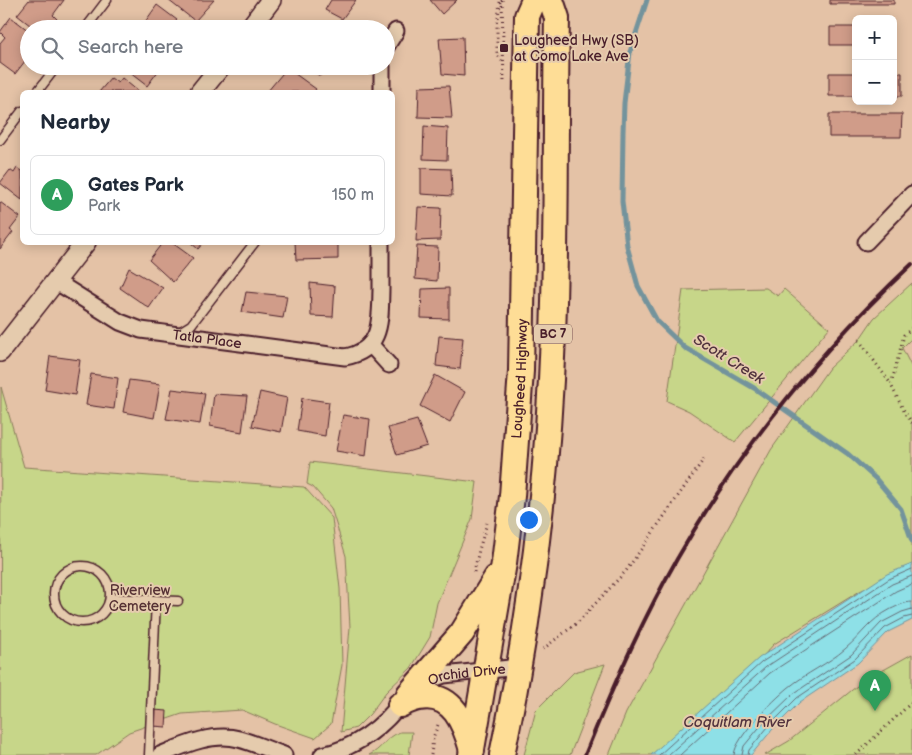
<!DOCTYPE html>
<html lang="en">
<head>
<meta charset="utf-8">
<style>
	:root { --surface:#fff; --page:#f6f6f7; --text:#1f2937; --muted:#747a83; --line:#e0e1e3; --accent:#4a1f2b }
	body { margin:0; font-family:"Balsamiq Sans",sans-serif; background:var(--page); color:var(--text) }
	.controls { position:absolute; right:15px; top:15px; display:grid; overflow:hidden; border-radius:8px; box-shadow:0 2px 12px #0003 }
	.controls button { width:45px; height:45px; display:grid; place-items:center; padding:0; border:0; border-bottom:1px solid var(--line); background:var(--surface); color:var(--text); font:25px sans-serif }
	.you { position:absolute; left:528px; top:519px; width:18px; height:18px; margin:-12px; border:4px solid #fff; border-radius:50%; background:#1a73e8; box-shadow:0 0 0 8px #1a73e833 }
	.badge { display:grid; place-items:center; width:32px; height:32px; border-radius:50%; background:var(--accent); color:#fff; font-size:16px; font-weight:700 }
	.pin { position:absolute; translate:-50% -41px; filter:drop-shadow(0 1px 2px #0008) }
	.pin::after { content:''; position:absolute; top:26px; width:18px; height:15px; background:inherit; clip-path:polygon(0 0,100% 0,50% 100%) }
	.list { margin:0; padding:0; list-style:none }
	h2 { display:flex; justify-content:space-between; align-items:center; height:65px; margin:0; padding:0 20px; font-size:21px }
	h2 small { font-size:16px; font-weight:400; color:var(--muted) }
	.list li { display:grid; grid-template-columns:32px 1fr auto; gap:15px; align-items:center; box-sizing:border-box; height:80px; margin:0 10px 10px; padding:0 10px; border:1px solid var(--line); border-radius:8px }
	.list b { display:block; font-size:19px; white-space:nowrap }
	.list p { margin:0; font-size:16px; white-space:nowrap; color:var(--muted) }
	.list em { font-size:16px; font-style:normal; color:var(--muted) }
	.icon { flex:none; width:28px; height:28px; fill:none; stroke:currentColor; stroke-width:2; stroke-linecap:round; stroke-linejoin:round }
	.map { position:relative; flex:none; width:912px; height:755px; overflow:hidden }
	.search { position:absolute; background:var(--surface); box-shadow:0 2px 12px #0003; left:20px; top:20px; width:375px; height:55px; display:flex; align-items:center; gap:12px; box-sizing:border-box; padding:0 18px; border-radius:28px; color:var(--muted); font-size:19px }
	.panel { position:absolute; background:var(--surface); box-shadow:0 2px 12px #0003; left:20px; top:90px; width:375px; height:155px; border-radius:8px }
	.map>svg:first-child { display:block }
</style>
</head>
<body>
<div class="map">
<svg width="912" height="755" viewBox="0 0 912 755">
	<rect width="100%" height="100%" fill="#e4c2a6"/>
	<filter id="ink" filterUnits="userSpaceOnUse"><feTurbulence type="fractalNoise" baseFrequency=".02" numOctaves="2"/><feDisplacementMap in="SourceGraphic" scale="10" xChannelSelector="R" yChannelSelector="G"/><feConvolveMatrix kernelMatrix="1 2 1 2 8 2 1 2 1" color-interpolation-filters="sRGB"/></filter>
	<g filter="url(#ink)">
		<path fill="#c7d689" stroke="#887a5a" d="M912,283V338L902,348L912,368V566L860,591L774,644L726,697L651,755H609L626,713L771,450L829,368L859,340L874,318Z
			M766,288L778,296L784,289L829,328L735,442L689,411L667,401L683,290Z
			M1,387L24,467L304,487L332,518L340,589L342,665L331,724L315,738L275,724L242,710L182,714L129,732L96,755H0Z
			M310,462L477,482L472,519L437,603L430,637L411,668L386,692L370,714L356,728L341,732L350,627L346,556L331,508L313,487L307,484Z
			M912,654V755H765L789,741L862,682Z
			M605,664L570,755H524L536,710L574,672Z
			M400,732H412L409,755H369C381,750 385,738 400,732Z"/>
		<path fill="#8ee0e7" stroke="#73939c" d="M912,564V620L888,632L858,663L800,702L772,730L751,755H651L759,658L887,574Z"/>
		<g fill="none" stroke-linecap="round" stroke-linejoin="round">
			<path stroke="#656c76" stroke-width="1" d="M659,755L762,662L889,579L912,569
				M668,755L766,667L892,584L912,576
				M680,755L770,673L896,591L912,584
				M734,755C735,737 774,700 788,688C806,673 828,664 845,649C863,634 868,621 891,609C898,606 904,602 912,602
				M742,755L744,746L763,723L793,694L851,655L881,623L902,612L912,609
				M748,755L749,750L768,727L797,698L855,659L885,628L904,618L912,616"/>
			<path stroke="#73939c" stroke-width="5" d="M647,0L630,52L624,103L623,132L622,201L627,246L638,286L657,321L685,348L754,388L848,454L876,479L901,509L912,541"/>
		</g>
		<path fill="#d09c89" stroke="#4a1f2b" d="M29,0H64L53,15L57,19L50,29H35L17,15Z
			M168,0H214L195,21Z
			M331,0H356L342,19L325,10Z
			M430,0H457L442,14Z
			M830,0H894V4H830Z
			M157,5L177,20L171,27L174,29H140Z
			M11,17L29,31V56L15,74L0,63V43L5,37L0,32Z
			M830,27H856V45H830Z
			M463,37L464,76L442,74L439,38Z
			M121,66H162L147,86Z
			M305,66H328L320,76Z
			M287,68L316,89L314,92H267Z
			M829,73H856V96H829Z
			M893,73H902V96H893Z
			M111,78L118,83L122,78L139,92H99Z
			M449,86L452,118L418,117L419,87Z
			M829,114H902L901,137H829Z
			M424,126L448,128L447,160L423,159Z
			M17,168L21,171L22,169V200L0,183L10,170L14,173Z
			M421,168L451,169L452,196L421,194Z
			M0,202L20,217L10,230L13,232L0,249Z
			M418,207L441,208L440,240L416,241Z
			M163,242H171L193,258L173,282L149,260Z
			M190,242H204L198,249Z
			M295,242H338V259L296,260Z
			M417,246L438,247L437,281L415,279Z
			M129,268L163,288L149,308L120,288Z
			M310,283L335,286L333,317L311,316Z
			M449,288V319L421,318L422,289Z
			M246,292L287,296L283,318L242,312Z
			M439,336L463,338L460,369L436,366Z
			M50,356L80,360L75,395L45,390Z
			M91,374L118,378L114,409L86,405Z
			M435,375L465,392L450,422L420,406Z
			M129,380L160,384L154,418L123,412Z
			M172,389L205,393L200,424L166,419Z
			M260,392L287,398L281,432L252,426Z
			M214,394L247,396L242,432L210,426Z
			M302,398L329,402L325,436L297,431Z
			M343,415L370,419L366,456L336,451Z
			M417,420L427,446L397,455L388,428Z
			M154,710L167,711L166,727L153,726Z"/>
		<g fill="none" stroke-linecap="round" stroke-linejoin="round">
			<defs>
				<path id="service" d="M85,29L107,0
					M37,92L57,66
					M0,140L22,111
					M178,333L191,325L255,242
					M54 594a28 28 0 1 1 56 0a28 28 0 1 1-56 0Z
					M110,598L178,601
					M149,755L156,600"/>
				<g id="minor">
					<path d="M386,47L396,31"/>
					<path d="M382,92V66"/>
					<path d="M866,242L912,194"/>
					<path id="s1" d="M55,281L120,322L141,330L345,357C383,350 380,320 381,290C381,274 381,258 381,242"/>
					<path d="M370,344L389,365"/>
					<path id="s2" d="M422,683L444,675L519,667"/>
					<path d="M160,755C184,745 213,732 239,739C254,743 269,750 284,755"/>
					<path d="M322,755C356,748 384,726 405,698"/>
				</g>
				<path id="tertiary" d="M249,29L271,0
					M200,92L221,66
					M0,352L86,242"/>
				<g id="primary">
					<path d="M409,694L462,633L496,578"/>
					<path d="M400,705C406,702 413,699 419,698C453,691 465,725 472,750"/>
					<path id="s3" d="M471,755L504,563L512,496L521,371L527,16L534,0"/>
					<path d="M502,755C531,617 548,476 553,335C557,230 555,124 557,18L551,0"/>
				</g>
			</defs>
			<use href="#service" stroke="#4a1f2b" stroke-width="11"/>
			<use href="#minor" stroke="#4a1f2b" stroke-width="19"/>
			<use href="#tertiary" stroke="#4a1f2b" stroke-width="22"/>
			<use href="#primary" stroke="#4a1f2b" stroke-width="28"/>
			<path stroke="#4a1f2b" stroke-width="3" stroke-dasharray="1 4" stroke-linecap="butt" d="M502,0L504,83
				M500,2L497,26V54L502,61
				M912,328L904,335L891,385L903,409L912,423
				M859,340L891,384
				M474,572L479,550L487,523
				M543,649L577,623L626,571L706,456
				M431,755L433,738L439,722
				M856,755L912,702"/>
			<use href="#service" stroke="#e5cbad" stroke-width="8"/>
			<use href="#minor" stroke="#e5cbad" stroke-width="15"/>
			<use href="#tertiary" stroke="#e5cbad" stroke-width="19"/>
			<use href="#primary" stroke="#fedd96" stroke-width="24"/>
			<path stroke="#4a1f2b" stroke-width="4" d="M585,755C612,688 641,622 677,559C740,449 819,351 912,264"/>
		</g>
	</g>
	<rect fill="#4a1f2b" stroke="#e5cbad" stroke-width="2" x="499" y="43" width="10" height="10" rx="2.5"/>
	<g text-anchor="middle" stroke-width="4" stroke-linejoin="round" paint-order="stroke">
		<rect fill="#e5cbad" stroke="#785352" stroke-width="1" x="534" y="324.5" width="38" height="19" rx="4"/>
		<g font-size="12" font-weight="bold" fill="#4a1f2b">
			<text x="553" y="338">BC 7</text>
		</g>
		<g font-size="14" fill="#4a1f2b" stroke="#e5cbad" text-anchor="start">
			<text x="514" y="45">Lougheed Hwy (SB)<tspan x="514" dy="16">at Como Lake Ave</tspan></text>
		</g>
		<g font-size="14" fill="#4a1f2b" stroke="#e5cbad">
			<text dy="5" stroke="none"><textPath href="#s1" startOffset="166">Tatla Place</textPath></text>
			<text dy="5" stroke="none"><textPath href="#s3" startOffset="380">Lougheed Highway</textPath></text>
			<text dy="5" stroke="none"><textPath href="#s2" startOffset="46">Orchid Drive</textPath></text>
		</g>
		<g font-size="14" fill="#563134" stroke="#e5cbad">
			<text x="140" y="595">Riverview<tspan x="140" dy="16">Cemetery</tspan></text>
		</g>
		<g font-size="15" font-style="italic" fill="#51323e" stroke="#e5cbad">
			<text transform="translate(729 359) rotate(32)" y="5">Scott Creek</text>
			<text x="737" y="727">Coquitlam River</text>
		</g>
	</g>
</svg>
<div class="controls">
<button>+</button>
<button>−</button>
</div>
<div class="you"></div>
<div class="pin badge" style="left:875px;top:711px;background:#2e9e5b">A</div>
<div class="search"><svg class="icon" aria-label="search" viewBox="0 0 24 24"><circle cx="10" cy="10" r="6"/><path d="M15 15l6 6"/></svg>Search here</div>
<section class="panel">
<h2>Nearby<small></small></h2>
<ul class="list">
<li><span class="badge" style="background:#2e9e5b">A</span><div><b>Gates Park</b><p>Park</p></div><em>150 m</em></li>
</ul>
</section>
</div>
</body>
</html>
